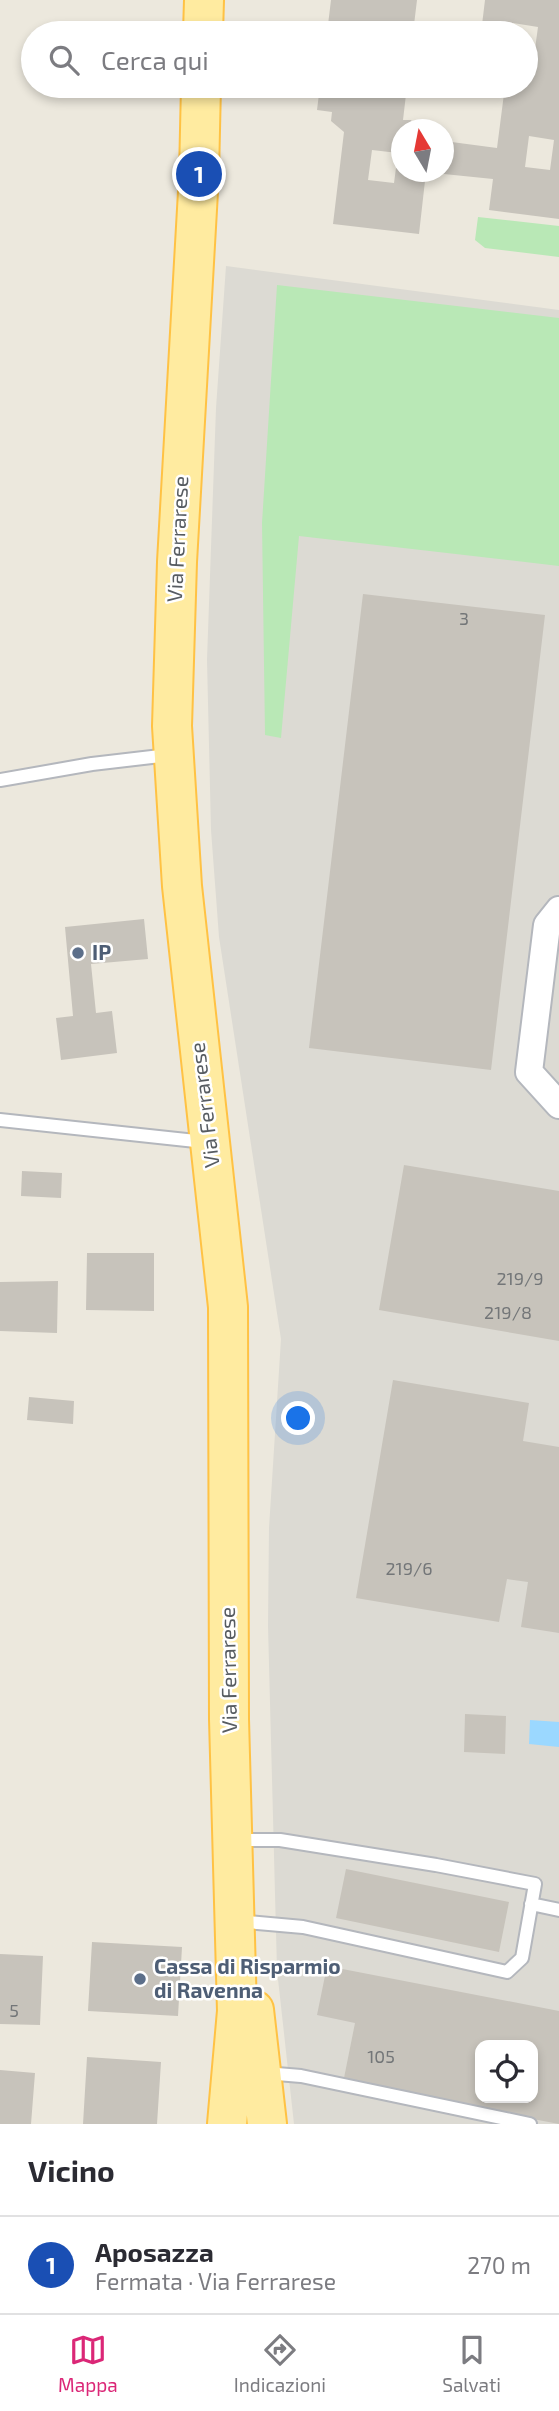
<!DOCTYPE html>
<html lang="it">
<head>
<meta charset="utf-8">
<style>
	:root { --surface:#fff; --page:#f7f7f7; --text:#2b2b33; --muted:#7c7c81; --line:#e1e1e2; --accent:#db2777 }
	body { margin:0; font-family:"Exo 2",sans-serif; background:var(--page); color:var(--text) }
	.controls { position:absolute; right:21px; bottom:21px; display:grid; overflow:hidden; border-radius:14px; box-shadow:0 4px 10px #0003 }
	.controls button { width:63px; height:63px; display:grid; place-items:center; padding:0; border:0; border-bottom:2px solid var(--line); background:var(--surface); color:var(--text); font:35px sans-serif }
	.compass { position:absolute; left:391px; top:119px; width:63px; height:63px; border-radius:50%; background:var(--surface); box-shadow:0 4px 10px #0003; rotate:350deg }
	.you { position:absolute; left:299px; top:1419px; width:24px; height:24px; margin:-18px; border:5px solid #fff; border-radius:50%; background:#1a73e8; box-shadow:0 0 0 10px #1a73e833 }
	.badge { display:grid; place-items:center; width:46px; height:46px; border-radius:50%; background:var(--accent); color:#fff; font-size:23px; font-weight:700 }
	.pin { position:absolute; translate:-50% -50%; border:4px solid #fff; box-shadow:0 2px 7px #0006 }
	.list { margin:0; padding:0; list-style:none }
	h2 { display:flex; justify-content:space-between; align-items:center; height:91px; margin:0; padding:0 28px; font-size:30px }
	h2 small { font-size:23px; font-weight:400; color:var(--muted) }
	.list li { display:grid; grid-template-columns:46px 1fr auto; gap:21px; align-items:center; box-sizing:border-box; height:98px; padding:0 28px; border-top:2px solid var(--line) }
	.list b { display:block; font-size:26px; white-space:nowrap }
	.list p { margin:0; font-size:23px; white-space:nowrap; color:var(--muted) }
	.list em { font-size:23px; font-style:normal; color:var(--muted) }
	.icon { flex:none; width:38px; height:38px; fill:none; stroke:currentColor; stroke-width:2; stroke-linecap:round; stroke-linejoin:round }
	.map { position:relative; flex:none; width:559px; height:2124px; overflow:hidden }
	.search { position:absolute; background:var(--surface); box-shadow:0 4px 10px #0003; left:21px; right:21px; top:21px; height:77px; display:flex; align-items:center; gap:18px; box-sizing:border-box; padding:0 24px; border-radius:38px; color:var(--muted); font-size:26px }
	.sheet { height:189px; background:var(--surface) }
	nav { display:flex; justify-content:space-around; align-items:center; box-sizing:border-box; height:98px; border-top:2px solid var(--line); background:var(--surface); font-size:19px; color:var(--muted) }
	nav a { display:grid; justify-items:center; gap:4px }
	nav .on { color:var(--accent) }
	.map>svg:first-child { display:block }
</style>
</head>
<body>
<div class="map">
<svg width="559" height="2124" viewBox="0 0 559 2124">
	<rect width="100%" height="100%" fill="#ece8dd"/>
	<path fill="#dcdad3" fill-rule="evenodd" d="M226,266L559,310V2124H294L277,1970L268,1626L269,1528L281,1339L219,937L211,830L207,660L216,408ZM480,2045H533V2098H480Z"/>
	<path fill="#b9e8b6" d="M478,217L559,226V257L485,248L475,240Z
		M277,285L559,318V566L299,536L281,738L265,735L262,523Z"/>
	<path fill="#9bd8ff" d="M530,1720L559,1722V1747L529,1744Z"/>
	<path fill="#c7c3bb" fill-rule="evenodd" d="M331,0H417L413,33H327Z
		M485,0H559V219L489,210L493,179L434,173V172H444V141L497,148L505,86H526V55L534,56L538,27L513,23L512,33H481ZM529,136L554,140L550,170L525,167Z
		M320,86H407L403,120H411L416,130H402V172H426L419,234L333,224L344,132L331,121L332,112L317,110ZM372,150L398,153L394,183L368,180Z
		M363,594L545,615L491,1070L309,1048Z
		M144,919L148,959L91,964L96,1013L112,1011L117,1053L61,1060L56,1018L73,1016L65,927Z
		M404,1165L559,1191V1341L379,1310Z
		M22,1171L62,1173L61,1198L21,1196Z
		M87,1253H154V1311L86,1310Z
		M58,1281L57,1333L0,1331V1282Z
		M393,1380L529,1403L523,1441L559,1447V1633L521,1627L528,1582L507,1579L499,1622L356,1598Z
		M29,1397L74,1401L73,1424L27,1420Z
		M465,1714L506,1716L505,1754L464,1752Z
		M346,1869L509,1902L499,1952L336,1918Z
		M92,1942L182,1947L178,2016L88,2011Z
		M0,1954L43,1956L40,2025L0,2024Z
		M327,1966L559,2011V2124L343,2083L355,2023L317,2015ZM480,2045H533V2098H480Z
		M87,2057L161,2062L157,2124H83Z
		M0,2070L35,2073L31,2124H0Z"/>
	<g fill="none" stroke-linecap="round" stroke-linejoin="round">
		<defs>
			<path id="lane" d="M0,780L92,764L169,755
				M0,1120L205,1142
				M235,1840H280L436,1865L535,1884L522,1958L507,1972L303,1927L247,1922
				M531,1904L559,1910
				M265,2073L301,2076L530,2124"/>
			<path id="street" d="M559,910L547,925L529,1072L559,1105"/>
			<path id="primary" d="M203,33L204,0
				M201,86L199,174L177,562L172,726L182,886L228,1307L229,1719L237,2011L227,2124
				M254,2010L267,2124"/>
		</defs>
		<use href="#lane" stroke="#b4b7bd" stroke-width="16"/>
		<use href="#street" stroke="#b4b7bd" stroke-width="30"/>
		<use href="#primary" stroke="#ffc244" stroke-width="42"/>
		<use href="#lane" stroke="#fff" stroke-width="12"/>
		<use href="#street" stroke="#fff" stroke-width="26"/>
		<use href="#primary" stroke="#ffeba0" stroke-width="38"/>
	</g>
	<g fill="#5c6f8a" stroke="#fff" stroke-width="2.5">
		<circle cx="78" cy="953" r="7"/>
		<circle cx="140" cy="1979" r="7"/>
	</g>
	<g text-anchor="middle" stroke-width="5" stroke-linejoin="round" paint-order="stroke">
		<g font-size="18" fill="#737678">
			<text x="464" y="625">3</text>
			<text x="520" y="1285">219/9</text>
			<text x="508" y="1319">219/8</text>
			<text x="409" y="1575">219/6</text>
			<text x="14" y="2017">5</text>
			<text x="381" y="2063">105</text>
		</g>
		<g font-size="21" fill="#575c61" stroke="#fff">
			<text transform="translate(178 539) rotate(-87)" y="7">Via Ferrarese</text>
			<text transform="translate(205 1105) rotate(-97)" y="7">Via Ferrarese</text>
			<text transform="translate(229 1670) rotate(-91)" y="7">Via Ferrarese</text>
		</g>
		<g font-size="21" font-weight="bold" fill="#4e5e75" stroke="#fff" text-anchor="start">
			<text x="92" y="960">IP</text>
			<text x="154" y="1974">Cassa di Risparmio<tspan x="154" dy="24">di Ravenna</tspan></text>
		</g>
	</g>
</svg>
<div class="controls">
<button><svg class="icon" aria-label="locate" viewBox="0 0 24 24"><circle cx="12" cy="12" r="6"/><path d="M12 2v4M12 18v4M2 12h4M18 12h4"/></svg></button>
</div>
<svg class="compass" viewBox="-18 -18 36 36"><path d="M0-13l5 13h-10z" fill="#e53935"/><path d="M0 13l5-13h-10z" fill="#7c7c81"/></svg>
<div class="you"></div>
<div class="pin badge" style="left:199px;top:174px;background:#1a4fb4">1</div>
<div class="search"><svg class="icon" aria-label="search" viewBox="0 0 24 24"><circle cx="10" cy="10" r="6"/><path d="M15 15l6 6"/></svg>Cerca qui</div>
</div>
<section class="sheet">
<h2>Vicino<small></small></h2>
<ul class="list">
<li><span class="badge" style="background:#1a4fb4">1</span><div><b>Aposazza</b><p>Fermata · Via Ferrarese</p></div><em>270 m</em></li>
</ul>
</section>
<nav>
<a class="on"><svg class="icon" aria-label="map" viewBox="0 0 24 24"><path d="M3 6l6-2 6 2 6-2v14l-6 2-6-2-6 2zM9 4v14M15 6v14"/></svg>Mappa</a>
<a><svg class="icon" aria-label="directions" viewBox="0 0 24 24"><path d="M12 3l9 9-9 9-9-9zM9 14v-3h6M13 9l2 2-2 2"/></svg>Indicazioni</a>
<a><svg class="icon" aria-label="saved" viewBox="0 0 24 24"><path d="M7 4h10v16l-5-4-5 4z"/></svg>Salvati</a>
</nav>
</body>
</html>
